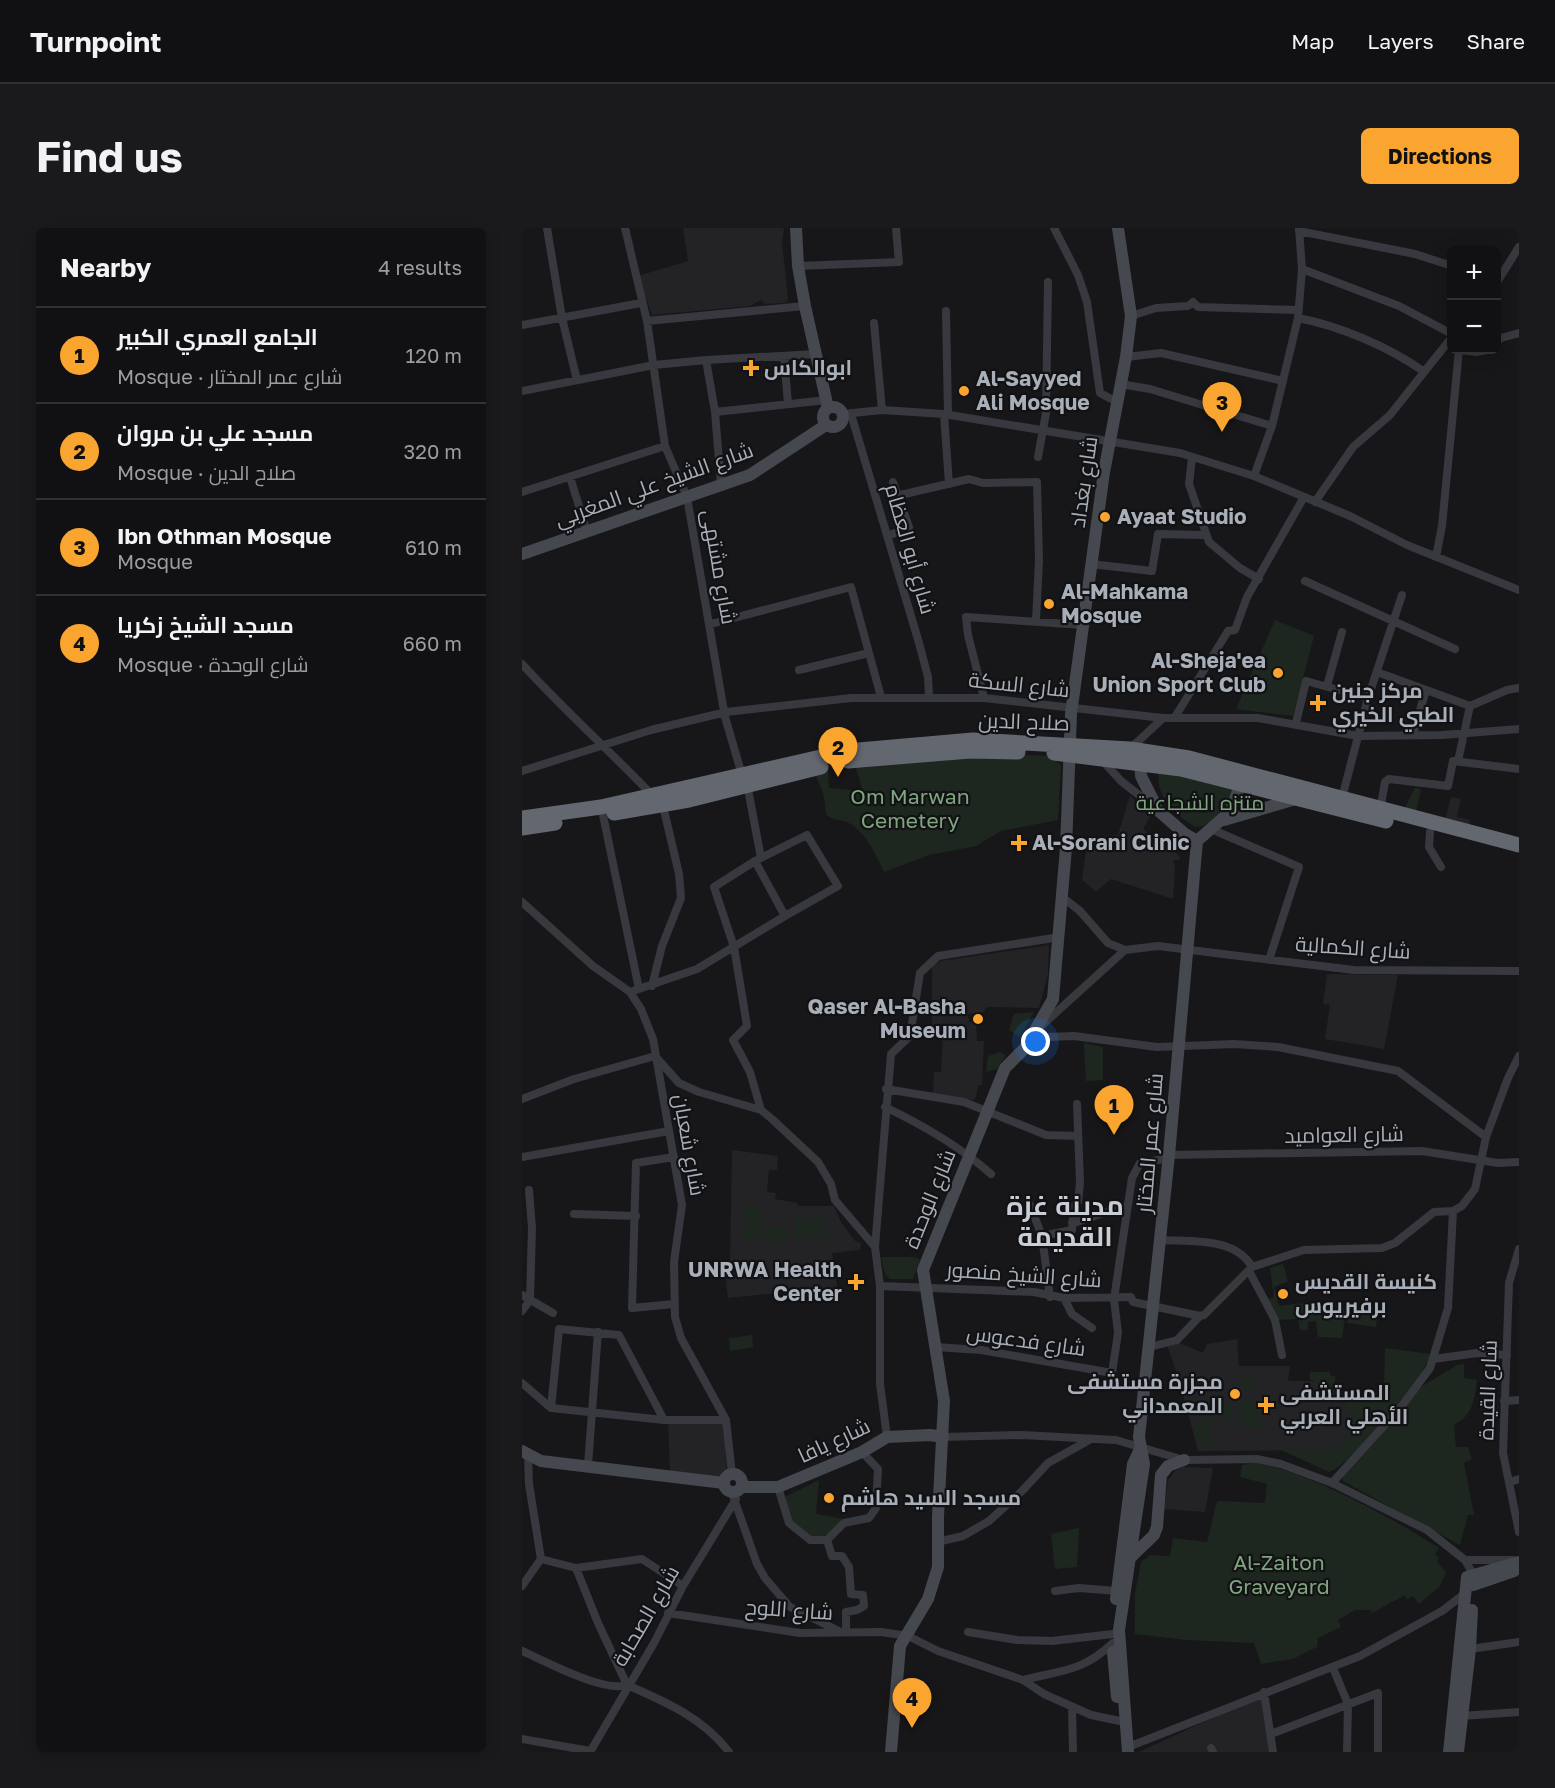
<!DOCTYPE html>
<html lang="en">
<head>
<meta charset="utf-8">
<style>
	:root { --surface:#111113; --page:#1a1a1c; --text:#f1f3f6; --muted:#9c9da0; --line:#303133; --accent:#f9a52f }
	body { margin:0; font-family:"Golos Text",Cairo,sans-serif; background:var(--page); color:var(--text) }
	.controls { position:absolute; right:18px; top:18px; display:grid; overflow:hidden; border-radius:9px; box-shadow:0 3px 15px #0003 }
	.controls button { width:54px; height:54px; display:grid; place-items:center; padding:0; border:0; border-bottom:2px solid var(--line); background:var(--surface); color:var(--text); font:30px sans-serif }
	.you { position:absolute; left:514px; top:814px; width:21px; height:21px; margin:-15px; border:4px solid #fff; border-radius:50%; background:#1a73e8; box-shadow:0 0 0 9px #1a73e833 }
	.badge { display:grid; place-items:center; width:39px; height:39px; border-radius:50%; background:var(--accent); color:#111; font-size:20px; font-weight:700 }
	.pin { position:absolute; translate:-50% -50px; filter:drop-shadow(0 2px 3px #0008) }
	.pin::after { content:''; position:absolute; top:32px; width:21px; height:18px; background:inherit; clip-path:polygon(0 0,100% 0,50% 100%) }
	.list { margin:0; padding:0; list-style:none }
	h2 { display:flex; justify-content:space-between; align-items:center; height:78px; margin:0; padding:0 24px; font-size:26px }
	h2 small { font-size:20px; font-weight:400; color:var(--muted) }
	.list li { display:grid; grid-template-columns:39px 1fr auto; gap:18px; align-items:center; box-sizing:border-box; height:96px; padding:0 24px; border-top:2px solid var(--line) }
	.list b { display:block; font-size:22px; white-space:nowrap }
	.list p { margin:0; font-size:20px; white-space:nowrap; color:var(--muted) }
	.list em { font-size:20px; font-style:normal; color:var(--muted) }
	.map { position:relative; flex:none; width:997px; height:1524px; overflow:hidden; border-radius:9px }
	header { display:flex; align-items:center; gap:36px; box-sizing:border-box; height:84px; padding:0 30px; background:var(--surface); border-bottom:2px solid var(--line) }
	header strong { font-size:28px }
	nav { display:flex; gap:33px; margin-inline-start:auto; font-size:21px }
	.intro { display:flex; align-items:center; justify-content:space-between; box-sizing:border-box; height:144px; padding:0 36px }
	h1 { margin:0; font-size:42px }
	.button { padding:15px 27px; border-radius:9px; background:var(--accent); color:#111; font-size:21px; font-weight:700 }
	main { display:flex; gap:36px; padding:0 36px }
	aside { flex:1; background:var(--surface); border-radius:9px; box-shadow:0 3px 15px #0003 }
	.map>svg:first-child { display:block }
</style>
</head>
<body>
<header>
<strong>Turnpoint</strong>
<nav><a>Map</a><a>Layers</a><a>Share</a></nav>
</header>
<div class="intro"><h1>Find us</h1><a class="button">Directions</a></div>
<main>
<aside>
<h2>Nearby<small>4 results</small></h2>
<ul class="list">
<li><span class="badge">1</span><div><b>الجامع العمري الكبير</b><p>Mosque · شارع عمر المختار</p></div><em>120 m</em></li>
<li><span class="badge">2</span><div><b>مسجد علي بن مروان</b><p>Mosque · صلاح الدين</p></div><em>320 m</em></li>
<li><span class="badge">3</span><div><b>Ibn Othman Mosque</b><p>Mosque</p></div><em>610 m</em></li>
<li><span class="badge">4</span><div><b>مسجد الشيخ زكريا</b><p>Mosque · شارع الوحدة</p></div><em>660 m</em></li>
</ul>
</aside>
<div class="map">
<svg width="997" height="1524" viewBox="0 0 997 1524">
	<rect width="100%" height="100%" fill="#171719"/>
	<path fill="#232326" d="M161,0H262L260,14L266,71L263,75L243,76L239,72L228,78L130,87L116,48L166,33Z
		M608,567L628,589L621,601L658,628L657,632H651L653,639L651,671L589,651L574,664L560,652L566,609L596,607Z
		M929,569L939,571L935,589L948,592L947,597L923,592Z
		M527,717L526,746L517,780L465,779L462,784L446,786L447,794H454L455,813H462L460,857H456L454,869L451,872L411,866L412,844H419L421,806L410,805V738L419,733Z
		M805,746L876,747L862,821L803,811L808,777L801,776Z
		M210,922L256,928L255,942H247L245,964L254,965L253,971L275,975L276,978H312L319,994L333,1013L339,1015L338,1022L310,1025L316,1064L285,1068L284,1062L206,1070L202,1034L208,1033Z
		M715,1111L717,1138H768L766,1153H796L801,1154V1159H812L813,1155H819L826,1188L825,1208L816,1222L676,1223L657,1151L645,1117L655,1114L681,1125L685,1116Z
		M146,1193L202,1194L205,1253L148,1243Z
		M661,1239L691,1240L683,1284L642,1281L646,1252L654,1242Z
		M741,1467L748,1524H617L675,1497Z"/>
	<path fill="#1e271f" d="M753,392L792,408L771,488L714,481Z
		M466,525L526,528L539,537L536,592L479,603L454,618L407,627L362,644C354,627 343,602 325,594C317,591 310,593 304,586L302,568L293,545L306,542L307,560L341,563L333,537Z
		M637,542L713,559C709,577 694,599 673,599C652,585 633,570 637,542Z
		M893,560L899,561L894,584L882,581Z
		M512,784L498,809L487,802L492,786Z
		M562,815L581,819V852L564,853Z
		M478,824L484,827L475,841L464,844L466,828Z
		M223,979L238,980L237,1011H222Z
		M302,990L303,1008L274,1009L273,991Z
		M242,1000H266V1013L242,1014Z
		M359,1029H393L398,1032L391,1051H368L363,1046Z
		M761,1036L766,1053L752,1059L757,1078L798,1073L799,1081L824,1082L820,1110L796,1109L794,1093L786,1094V1102H778L776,1091L754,1092L743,1072L752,1069L748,1040Z
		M828,1078L856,1082L854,1099L825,1095Z
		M230,1107L231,1119L208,1123L207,1110Z
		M863,1120L909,1126C902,1149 829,1238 807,1244L757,1221H816C831,1204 826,1187 821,1166L862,1163Z
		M942,1136V1150L955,1152C952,1173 951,1187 932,1197L934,1219H946L950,1231L942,1235L952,1287H946L938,1317L821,1253V1248L899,1159L935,1137Z
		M788,1144H808V1148H813V1159H800V1154L788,1152Z
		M718,1149H732L733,1162H718Z
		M687,1174L710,1176V1191L686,1190Z
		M740,1174V1199H718L716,1178L719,1175Z
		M689,1192L691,1217L676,1218L673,1194Z
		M734,1235C786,1244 872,1291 917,1320L913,1326L917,1329L915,1333L924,1345L917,1359L897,1376L891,1368L885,1371L883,1367L850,1385L848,1382H833L816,1392L819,1399L796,1410L795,1419L771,1431L739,1436L732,1415L664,1412L613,1406V1365L619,1334L628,1327L648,1328L651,1310L685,1314L695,1273L743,1275L745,1256L718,1249L720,1237Z
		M297,1252L294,1286L322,1291L308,1306L298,1309L285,1308L269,1293L263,1269Z
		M557,1300L555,1339L533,1341L529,1306Z"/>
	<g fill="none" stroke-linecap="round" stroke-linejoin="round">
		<path stroke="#37393e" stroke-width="8" d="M25,0L40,90L55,152
			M103,0L125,93L143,218L165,269L203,489L220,547
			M532,0L556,47L565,74L578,165L593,173
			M777,3L893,26L930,38
			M276,38L377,34L374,0
			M780,41L877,78L930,106
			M975,54L997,19
			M424,83L426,187
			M609,88L634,80L666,78L671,74L676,79L776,82
			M776,90C818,98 867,119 901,143
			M125,93L283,78
			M352,95L360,182
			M0,97L119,75
			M975,114L979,110L997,105
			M262,128L266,176
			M604,129L639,125L761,153
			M184,132L193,184L199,257
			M598,156L628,161L750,198
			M0,163L132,137L184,132L295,126
			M193,184L305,172
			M321,186L360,182L422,186L658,225L732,248L828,288L885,317L997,362
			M329,186L397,415L406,449L407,468
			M422,186L427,256
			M516,229L524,185L526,54
			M670,229L667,256L687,314L718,340L737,351
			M732,248L750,198L776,90L780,41L777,0
			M48,249L65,304
			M0,264L143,218
			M374,268L447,251L461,255L515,254L517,332L514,393
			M793,274L831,219L868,187L930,109
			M366,308L387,299L371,254
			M914,329L920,298L937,122L955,124L965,122
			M569,336L630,343L636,306L684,307
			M783,353L933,421
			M189,396L329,359L359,469
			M0,436C42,482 87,522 130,567
			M277,442L347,425
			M855,444L948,478L985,462L997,460
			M805,458L820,404
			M462,470L446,407L444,389L561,397
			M653,489L706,403L713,402L725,369L782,269
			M774,495L784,453L846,470
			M891,506L904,462
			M608,521L641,490
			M580,532L599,553L631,578
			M936,533L948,478
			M0,543L129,502L204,484L329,470H462L641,490H736L836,508L920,507L997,501
			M820,570L846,470L880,367
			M858,582L863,554L867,551L926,558L931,533L997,541
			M81,587L117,761
			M689,601L777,639L747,732
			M908,604L907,619L919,639
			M239,630L285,607L316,658L263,688
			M233,633L192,659L212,719L225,798L211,812L228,844L239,882
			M540,669L558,683L586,715L603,722L636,718L832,742L996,743
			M0,674L71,738L108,764L119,781L131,811L160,977L152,1034L153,1089L159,1110L204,1192L210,1246
			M130,758L140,718L159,670L157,646L141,578
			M108,764L175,741L263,688L233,633L239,630L225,556
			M517,800L603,722
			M503,820L526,809L552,808L635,819L712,816L756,819L876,843L964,909
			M364,861L442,874L524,907L556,908
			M0,871L52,851L133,828L157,855L177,864L239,882L250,891L296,934L309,956L313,972L353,1019L358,1058V1156L365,1209
			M363,879C401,897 437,918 469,946
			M0,929L147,903
			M508,977L520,1008L528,1069
			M52,986L114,988
			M550,995C570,991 585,981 605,979
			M520,1008L550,1002L552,978L556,974L558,955L555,876
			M639,1012C669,1014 713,1009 730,1039
			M353,1019L369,826L388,808L398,745L416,728L538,709
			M997,1021L987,1055L981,1225L997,1304
			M727,1043L753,1092L760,1127
			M358,1058L512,1064L542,1070L609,1069L611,1074L678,1088L682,1087L730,1039L782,1022L860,1020L873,1015L912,984L931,983
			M0,1067L31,1085
			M542,1070L550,1086L570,1100
			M152,1076L110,1080L114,935L152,929
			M0,1083L8,1072L10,1000L7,962
			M413,1119L459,1122L590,1145L596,1105L592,1071L610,950L618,935L642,931L647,927L900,923L976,935L997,934
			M628,1119L655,1112L678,1088
			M911,1131L955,1125L985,1127
			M0,1155L29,1180L142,1192H204
			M982,1173L997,1172
			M29,1180L37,1101L97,1107L142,1192
			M421,1209L500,1207L594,1212L662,1232L735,1231L759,1236L810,1255L905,1302L943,1332L951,1346
			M6,1227L7,1256L19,1331L54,1340L76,1395L105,1457
			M66,1237L76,1104
			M988,1254L997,1251
			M810,1255L879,1179L908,1140L926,1080L931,983L940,978L953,961L964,909L986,850L997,828
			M256,1259L267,1295L288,1312H305L322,1295L347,1290L354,1280L356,1241L340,1224
			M210,1265L235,1336L243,1350L268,1379L317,1403
			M305,1312L310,1328H320L327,1339L329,1366L341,1367L342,1378L335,1382L324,1384V1404
			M415,1314L441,1308L467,1293L501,1262L526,1235L569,1211
			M943,1332H991
			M54,1340L120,1331L161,1358
			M0,1358L19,1331
			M533,1363L557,1360L595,1363
			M146,1385L278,1405L359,1404L386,1408L416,1423L501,1452L522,1466L569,1487L598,1493
			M446,1404L495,1412L530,1413L591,1406
			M948,1421L997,1414
			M0,1423C23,1433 82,1465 105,1457
			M811,1440L826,1476L825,1524
			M501,1452C540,1442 560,1444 591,1415
			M105,1457C144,1474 181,1490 207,1524
			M742,1464L751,1524
			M550,1479L551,1524
			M939,1488L997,1484
			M749,1506L856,1465V1524
			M0,1511L68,1523
			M606,1519L838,1428L920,1383L945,1364
			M689,1520L691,1524
			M68,1524L132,1415L161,1358L214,1271"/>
		<path stroke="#45484e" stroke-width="12" d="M274,0L276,38L283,78L306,180
			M301 189a10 10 0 1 1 20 0a10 10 0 1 1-20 0Z
			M0,326L228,247L304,197
			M618,528L619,548L631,572V578L663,606L675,613
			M702,592L774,571
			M0,1223L19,1233L202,1255
			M202 1255a9 9 0 1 1 18 0a9 9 0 1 1-18 0Z
			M220,1259H256L340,1224L365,1209L408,1207L421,1209
			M609,1329L632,1307L635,1299L639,1247L646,1238L662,1232
			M951,1357L992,1343
			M594,1371L611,1236L619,1219
			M591,1424L595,1469
			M369,1524L378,1418L406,1371L416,1339V1289L422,1173L401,1042L483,840L503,820L531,771L544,620L549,486L582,244L604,129L609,88L596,0
			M606,1524L597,1402L622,1236L617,1209L647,927L675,613L709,583L718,557
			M927,1524L945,1349L997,1334
			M936,1524L948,1421L950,1382"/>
		<path stroke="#63676f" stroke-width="15" d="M532,525L659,541L864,593
			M326,533L448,523L496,524
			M92,585L167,572L299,539
			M0,590L79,579L325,523L451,512L608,521L667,530L997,617
			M0,600L33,595"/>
	</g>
	<g fill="#f9a52f" stroke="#121214" stroke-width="2">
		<path d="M226 131h6v6h6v6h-6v6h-6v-6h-6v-6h6z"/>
		<circle cx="442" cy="163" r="6"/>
		<circle cx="583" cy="289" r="6"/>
		<circle cx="527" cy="376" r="6"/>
		<circle cx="756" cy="445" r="6"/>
		<path d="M793 466h6v6h6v6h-6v6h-6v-6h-6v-6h6z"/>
		<path d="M494 606h6v6h6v6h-6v6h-6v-6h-6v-6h6z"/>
		<circle cx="456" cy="791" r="6"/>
		<path d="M331 1045h6v6h6v6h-6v6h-6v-6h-6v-6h6z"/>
		<circle cx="761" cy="1066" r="6"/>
		<circle cx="713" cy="1166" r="6"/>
		<path d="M741 1168h6v6h6v6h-6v6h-6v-6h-6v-6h6z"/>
		<circle cx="307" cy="1270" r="6"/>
	</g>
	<g text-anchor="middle" stroke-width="4.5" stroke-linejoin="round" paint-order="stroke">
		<g font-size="21" font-weight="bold" fill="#a8afb9" stroke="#121214" text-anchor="start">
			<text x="242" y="147">ابوالكاس</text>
			<text x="454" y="158">Al-Sayyed<tspan x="454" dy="24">Ali Mosque</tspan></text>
			<text x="595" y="296">Ayaat Studio</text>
			<text x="539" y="371">Al-Mahkama<tspan x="539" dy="24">Mosque</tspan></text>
			<text x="744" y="440" text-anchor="end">Al-Sheja'ea<tspan x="744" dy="24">Union Sport Club</tspan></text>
			<text x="810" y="470">مركز جنين<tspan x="810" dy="24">الطبي الخيري</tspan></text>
			<text x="510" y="622">Al-Sorani Clinic</text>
			<text x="444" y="786" text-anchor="end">Qaser Al-Basha<tspan x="444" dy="24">Museum</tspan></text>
			<text x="320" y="1049" text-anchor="end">UNRWA Health<tspan x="320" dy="24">Center</tspan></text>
			<text x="773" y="1061">كنيسة القديس<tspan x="773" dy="24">برفيريوس</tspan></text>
			<text x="701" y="1161" text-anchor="end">مجزرة مستشفى<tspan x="701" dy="24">المعمداني</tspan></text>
			<text x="758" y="1172">المستشفى<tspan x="758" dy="24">الأهلي العربي</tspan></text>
			<text x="319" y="1277">مسجد السيد هاشم</text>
		</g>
		<g font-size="21" fill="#a8afb9" stroke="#121214">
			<text transform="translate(562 254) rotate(-82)" y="7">شارع بغداد</text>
			<text transform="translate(132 257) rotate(-20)" y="7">شارع الشيخ علي المغربي</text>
			<text transform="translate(388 321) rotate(74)" y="7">شارع أبو العظام</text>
			<text transform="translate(197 339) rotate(80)" y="7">شارع مشتهى</text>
			<text transform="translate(497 457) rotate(6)" y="7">شارع السكة</text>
			<text transform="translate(502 494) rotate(2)" y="7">صلاح الدين</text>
			<text transform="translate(831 720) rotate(4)" y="7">شارع الكمالية</text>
			<text transform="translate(822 907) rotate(-1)" y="7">شارع العواميد</text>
			<text transform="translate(628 915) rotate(-85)" y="7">شارع عمر المختار</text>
			<text transform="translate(167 917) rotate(80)" y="7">شارع شعبان</text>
			<text transform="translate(408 971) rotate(-68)" y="7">شارع الوحدة</text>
			<text transform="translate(502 1047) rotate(4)" y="7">شارع الشيخ منصور</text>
			<text transform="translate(504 1113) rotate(8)" y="7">شارع فدعوس</text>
			<text transform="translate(966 1162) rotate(-88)" y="7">شارع القيدة</text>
			<text transform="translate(312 1213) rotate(-25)" y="7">شارع يافا</text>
			<text transform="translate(267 1382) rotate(4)" y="7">شارع اللوح</text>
			<text transform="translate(124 1388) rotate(-60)" y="7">شارع الصحابة</text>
		</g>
		<g font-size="21" fill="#7fa57f" stroke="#121214">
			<text x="388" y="576">Om Marwan<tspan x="388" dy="24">Cemetery</tspan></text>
			<text x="678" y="582">متنزه الشجاعية</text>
			<text x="757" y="1342">Al-Zaiton<tspan x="757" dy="24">Graveyard</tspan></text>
		</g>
		<g font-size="27" font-weight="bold" fill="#c9cdd5" stroke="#121214">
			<text x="543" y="987">مدينة غزة<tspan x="543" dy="31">القديمة</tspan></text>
		</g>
	</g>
</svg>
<div class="controls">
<button>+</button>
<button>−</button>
</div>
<div class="you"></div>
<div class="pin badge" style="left:592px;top:907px">1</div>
<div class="pin badge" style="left:316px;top:549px">2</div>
<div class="pin badge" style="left:700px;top:204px">3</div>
<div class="pin badge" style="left:390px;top:1500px">4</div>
</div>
</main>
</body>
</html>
